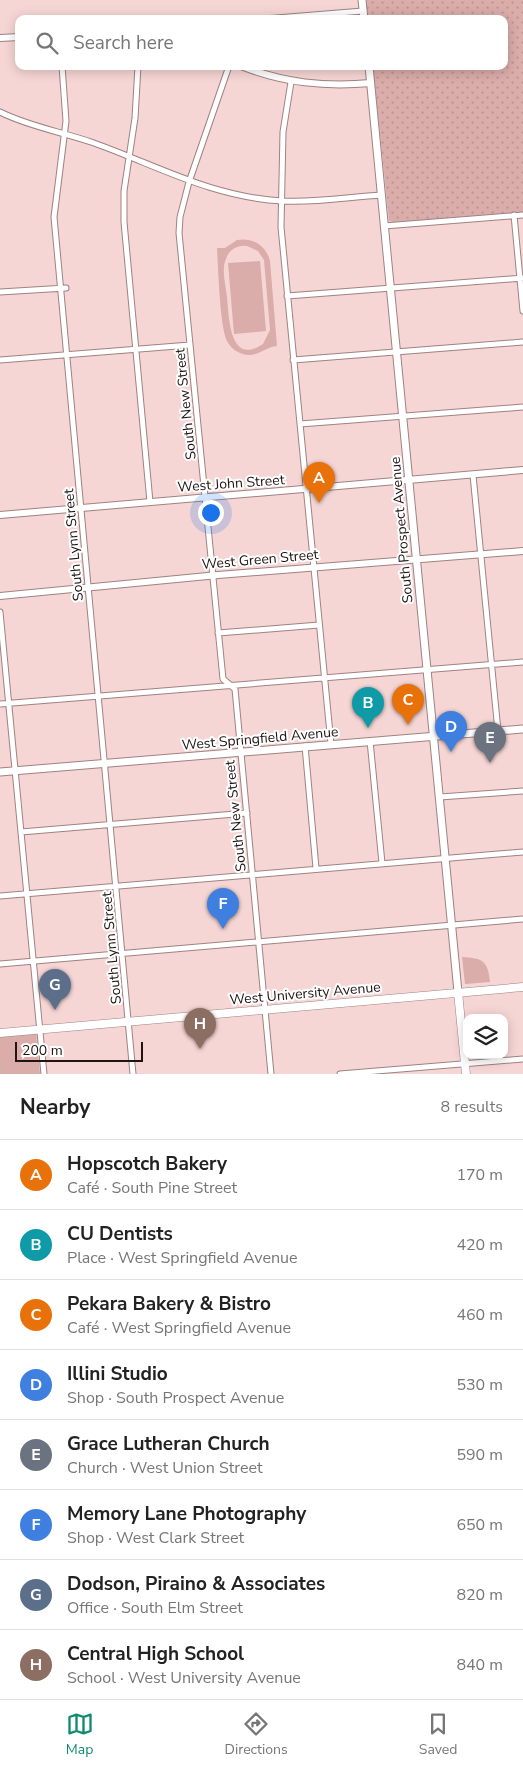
<!DOCTYPE html>
<html lang="en">
<head>
<meta charset="utf-8">
<style>
	:root { --surface:#fff; --page:#f2f2f2; --text:#222; --muted:#767676; --line:#e0e0e0; --accent:#0e8b6e }
	body { margin:0; font-family:"Nunito Sans",sans-serif; background:var(--page); color:var(--text) }
	.controls { position:absolute; right:15px; bottom:15px; display:grid; overflow:hidden; border-radius:10px; box-shadow:0 2px 12px #0003 }
	.controls button { width:45px; height:45px; display:grid; place-items:center; padding:0; border:0; border-bottom:1px solid var(--line); background:var(--surface); color:var(--text); font:25px sans-serif }
	.scale { position:absolute; left:15px; bottom:12px; width:128px; box-sizing:border-box; padding-left:5px; border:2px solid #1f1414; border-top:0; font-size:14px; line-height:18px; white-space:nowrap; color:#1f1414; -webkit-text-stroke:4px #fff; paint-order:stroke }
	.you { position:absolute; left:210px; top:512px; width:18px; height:18px; margin:-12px; border:4px solid #fff; border-radius:50%; background:#1a73e8; box-shadow:0 0 0 8px #1a73e833 }
	.badge { display:grid; place-items:center; width:32px; height:32px; border-radius:50%; background:var(--accent); color:#fff; font-size:16px; font-weight:700 }
	.pin { position:absolute; translate:-50% -41px; filter:drop-shadow(0 1px 2px #0008) }
	.pin::after { content:''; position:absolute; top:26px; width:18px; height:15px; background:inherit; clip-path:polygon(0 0,100% 0,50% 100%) }
	.list { margin:0; padding:0; list-style:none }
	h2 { display:flex; justify-content:space-between; align-items:center; height:65px; margin:0; padding:0 20px; font-size:21px }
	h2 small { font-size:16px; font-weight:400; color:var(--muted) }
	.list li { display:grid; grid-template-columns:32px 1fr auto; gap:15px; align-items:center; box-sizing:border-box; height:70px; padding:0 20px; border-top:1px solid var(--line) }
	.list b { display:block; font-size:19px; white-space:nowrap }
	.list p { margin:0; font-size:16px; white-space:nowrap; color:var(--muted) }
	.list em { font-size:16px; font-style:normal; color:var(--muted) }
	.icon { flex:none; width:28px; height:28px; fill:none; stroke:currentColor; stroke-width:2; stroke-linecap:round; stroke-linejoin:round }
	.map { position:relative; flex:none; width:523px; height:1074px; overflow:hidden }
	.search { position:absolute; background:var(--surface); box-shadow:0 2px 12px #0003; left:15px; right:15px; top:15px; height:55px; display:flex; align-items:center; gap:12px; box-sizing:border-box; padding:0 18px; border-radius:10px; color:var(--muted); font-size:19px }
	.sheet { height:625px; background:var(--surface) }
	nav { display:flex; justify-content:space-around; align-items:center; box-sizing:border-box; height:70px; border-top:1px solid var(--line); background:var(--surface); font-size:14px; color:var(--muted) }
	nav a { display:grid; justify-items:center; gap:2px }
	nav .on { color:var(--accent) }
	.map>svg:first-child { display:block }
</style>
</head>
<body>
<div class="map">
<svg width="523" height="1074" viewBox="0 0 523 1074">
	<defs>
		<pattern id="grass-dots" width="8" height="8" patternUnits="userSpaceOnUse" patternTransform="scale(1.25)"><rect width="8" height="8" fill="#daacaa"/><path d="M2 2h.1M6 6h.1" fill="none" stroke="#bb9391" stroke-width="1.8" stroke-linecap="round"/></pattern>
	</defs>
	<rect width="100%" height="100%" fill="#f6d6d4"/>
	<path fill="url(#grass-dots)" d="M366,0H523V212L394,222L389,221L373,66H504V19H368Z"/>
	<path fill="#daacaa" fill-rule="evenodd" d="M237,240C252,237 266,245 270,261L277,346C266,347 260,355 248,355C239,354 231,349 227,341C220,328 218,266 217,248H225ZM247,246L258,251L264,260L270,330L263,344C229,367 229,316 227,297C226,286 221,269 226,259C229,249 238,245 247,246Z
		M260,261L266,331L234,334L228,263Z
		M462,957C483,958 488,961 490,982L465,984Z
		M36,1033L40,1074H0V1037Z"/>
	<g fill="none" stroke-linecap="round" stroke-linejoin="round">
		<defs>
			<path id="minor" d="M264,19L363,11
				M62,66L66,121L54,217L133,1074
				M138,66L135,118L124,191V222L150,502
				M229,66L189,182L180,217L179,233L223,679L235,689L271,1074
				M291,82L283,132L281,227L331,744
				M0,112C30,127 63,132 94,143C158,166 212,197 282,201C315,203 349,197 381,195
				M514,215L523,311
				M384,226L523,215
				M0,292L66,288
				M287,296L523,278
				M0,360L190,345
				M293,360L523,342
				M300,424L523,407
				M473,475L498,731
				M0,612L44,1074
				M218,633L319,625
				M0,704L523,662
				M370,741L382,863
				M305,746L316,868
				M440,797L523,791
				M21,832L247,813
				M0,896L523,852
				M0,964L523,919
				M340,1074L523,1059"/>
			<path id="tertiary" d="M0,38L19,37
				M241,66C284,83 325,87 371,83
				M0,515L523,470
				M0,596L218,575L523,551"/>
			<path id="secondary" d="M362,0L364,19
				M369,66L458,992
				M0,772L523,729"/>
			<path id="primary" d="M458,992L466,1074
				M0,1033L523,987"/>
		</defs>
		<use href="#minor" stroke="#9f8281" stroke-width="7"/>
		<use href="#tertiary" stroke="#9f8281" stroke-width="8"/>
		<use href="#secondary" stroke="#9f8281" stroke-width="9"/>
		<use href="#primary" stroke="#9f8281" stroke-width="9"/>
		<use href="#minor" stroke="#fff" stroke-width="5"/>
		<use href="#tertiary" stroke="#fff" stroke-width="6"/>
		<use href="#secondary" stroke="#fff" stroke-width="7"/>
		<use href="#primary" stroke="#fff" stroke-width="8"/>
	</g>
	<g text-anchor="middle" stroke-width="4" stroke-linejoin="round" paint-order="stroke">
		<g font-size="14" fill="#1f1414" stroke="#fff">
			<text transform="translate(185 404) rotate(-96)" y="5">South New Street</text>
			<text transform="translate(231 483) rotate(-4)" y="5">West John Street</text>
			<text transform="translate(401 530) rotate(-95)" y="5">South Prospect Avenue</text>
			<text transform="translate(73 545) rotate(-95)" y="5">South Lynn Street</text>
			<text transform="translate(260 559) rotate(-5)" y="5">West Green Street</text>
			<text transform="translate(260 738) rotate(-5)" y="5">West Springfield Avenue</text>
			<text transform="translate(235 816) rotate(-96)" y="5">South New Street</text>
			<text transform="translate(111 948) rotate(-95)" y="5">South Lynn Street</text>
			<text transform="translate(305 993) rotate(-5)" y="5">West University Avenue</text>
		</g>
	</g>
</svg>
<div class="controls">
<button><svg class="icon" aria-label="layers" viewBox="0 0 24 24"><path d="M12 4l9 5-9 5-9-5zM3 14l9 5 9-5"/></svg></button>
</div>
<div class="scale">200 m</div>
<div class="you"></div>
<div class="pin badge" style="left:319px;top:503px;background:#e8710a">A</div>
<div class="pin badge" style="left:368px;top:728px;background:#0f9aa8">B</div>
<div class="pin badge" style="left:408px;top:725px;background:#e8710a">C</div>
<div class="pin badge" style="left:451px;top:752px;background:#3f7fe0">D</div>
<div class="pin badge" style="left:490px;top:763px;background:#6b7280">E</div>
<div class="pin badge" style="left:223px;top:929px;background:#3f7fe0">F</div>
<div class="pin badge" style="left:55px;top:1010px;background:#5c6f8a">G</div>
<div class="pin badge" style="left:200px;top:1049px;background:#8d6e63">H</div>
<div class="search"><svg class="icon" aria-label="search" viewBox="0 0 24 24"><circle cx="10" cy="10" r="6"/><path d="M15 15l6 6"/></svg>Search here</div>
</div>
<section class="sheet">
<h2>Nearby<small>8 results</small></h2>
<ul class="list">
<li><span class="badge" style="background:#e8710a">A</span><div><b>Hopscotch Bakery</b><p>Café · South Pine Street</p></div><em>170 m</em></li>
<li><span class="badge" style="background:#0f9aa8">B</span><div><b>CU Dentists</b><p>Place · West Springfield Avenue</p></div><em>420 m</em></li>
<li><span class="badge" style="background:#e8710a">C</span><div><b>Pekara Bakery &amp; Bistro</b><p>Café · West Springfield Avenue</p></div><em>460 m</em></li>
<li><span class="badge" style="background:#3f7fe0">D</span><div><b>Illini Studio</b><p>Shop · South Prospect Avenue</p></div><em>530 m</em></li>
<li><span class="badge" style="background:#6b7280">E</span><div><b>Grace Lutheran Church</b><p>Church · West Union Street</p></div><em>590 m</em></li>
<li><span class="badge" style="background:#3f7fe0">F</span><div><b>Memory Lane Photography</b><p>Shop · West Clark Street</p></div><em>650 m</em></li>
<li><span class="badge" style="background:#5c6f8a">G</span><div><b>Dodson, Piraino &amp; Associates</b><p>Office · South Elm Street</p></div><em>820 m</em></li>
<li><span class="badge" style="background:#8d6e63">H</span><div><b>Central High School</b><p>School · West University Avenue</p></div><em>840 m</em></li>
</ul>
</section>
<nav>
<a class="on"><svg class="icon" aria-label="map" viewBox="0 0 24 24"><path d="M3 6l6-2 6 2 6-2v14l-6 2-6-2-6 2zM9 4v14M15 6v14"/></svg>Map</a>
<a><svg class="icon" aria-label="directions" viewBox="0 0 24 24"><path d="M12 3l9 9-9 9-9-9zM9 14v-3h6M13 9l2 2-2 2"/></svg>Directions</a>
<a><svg class="icon" aria-label="saved" viewBox="0 0 24 24"><path d="M7 4h10v16l-5-4-5 4z"/></svg>Saved</a>
</nav>
</body>
</html>
